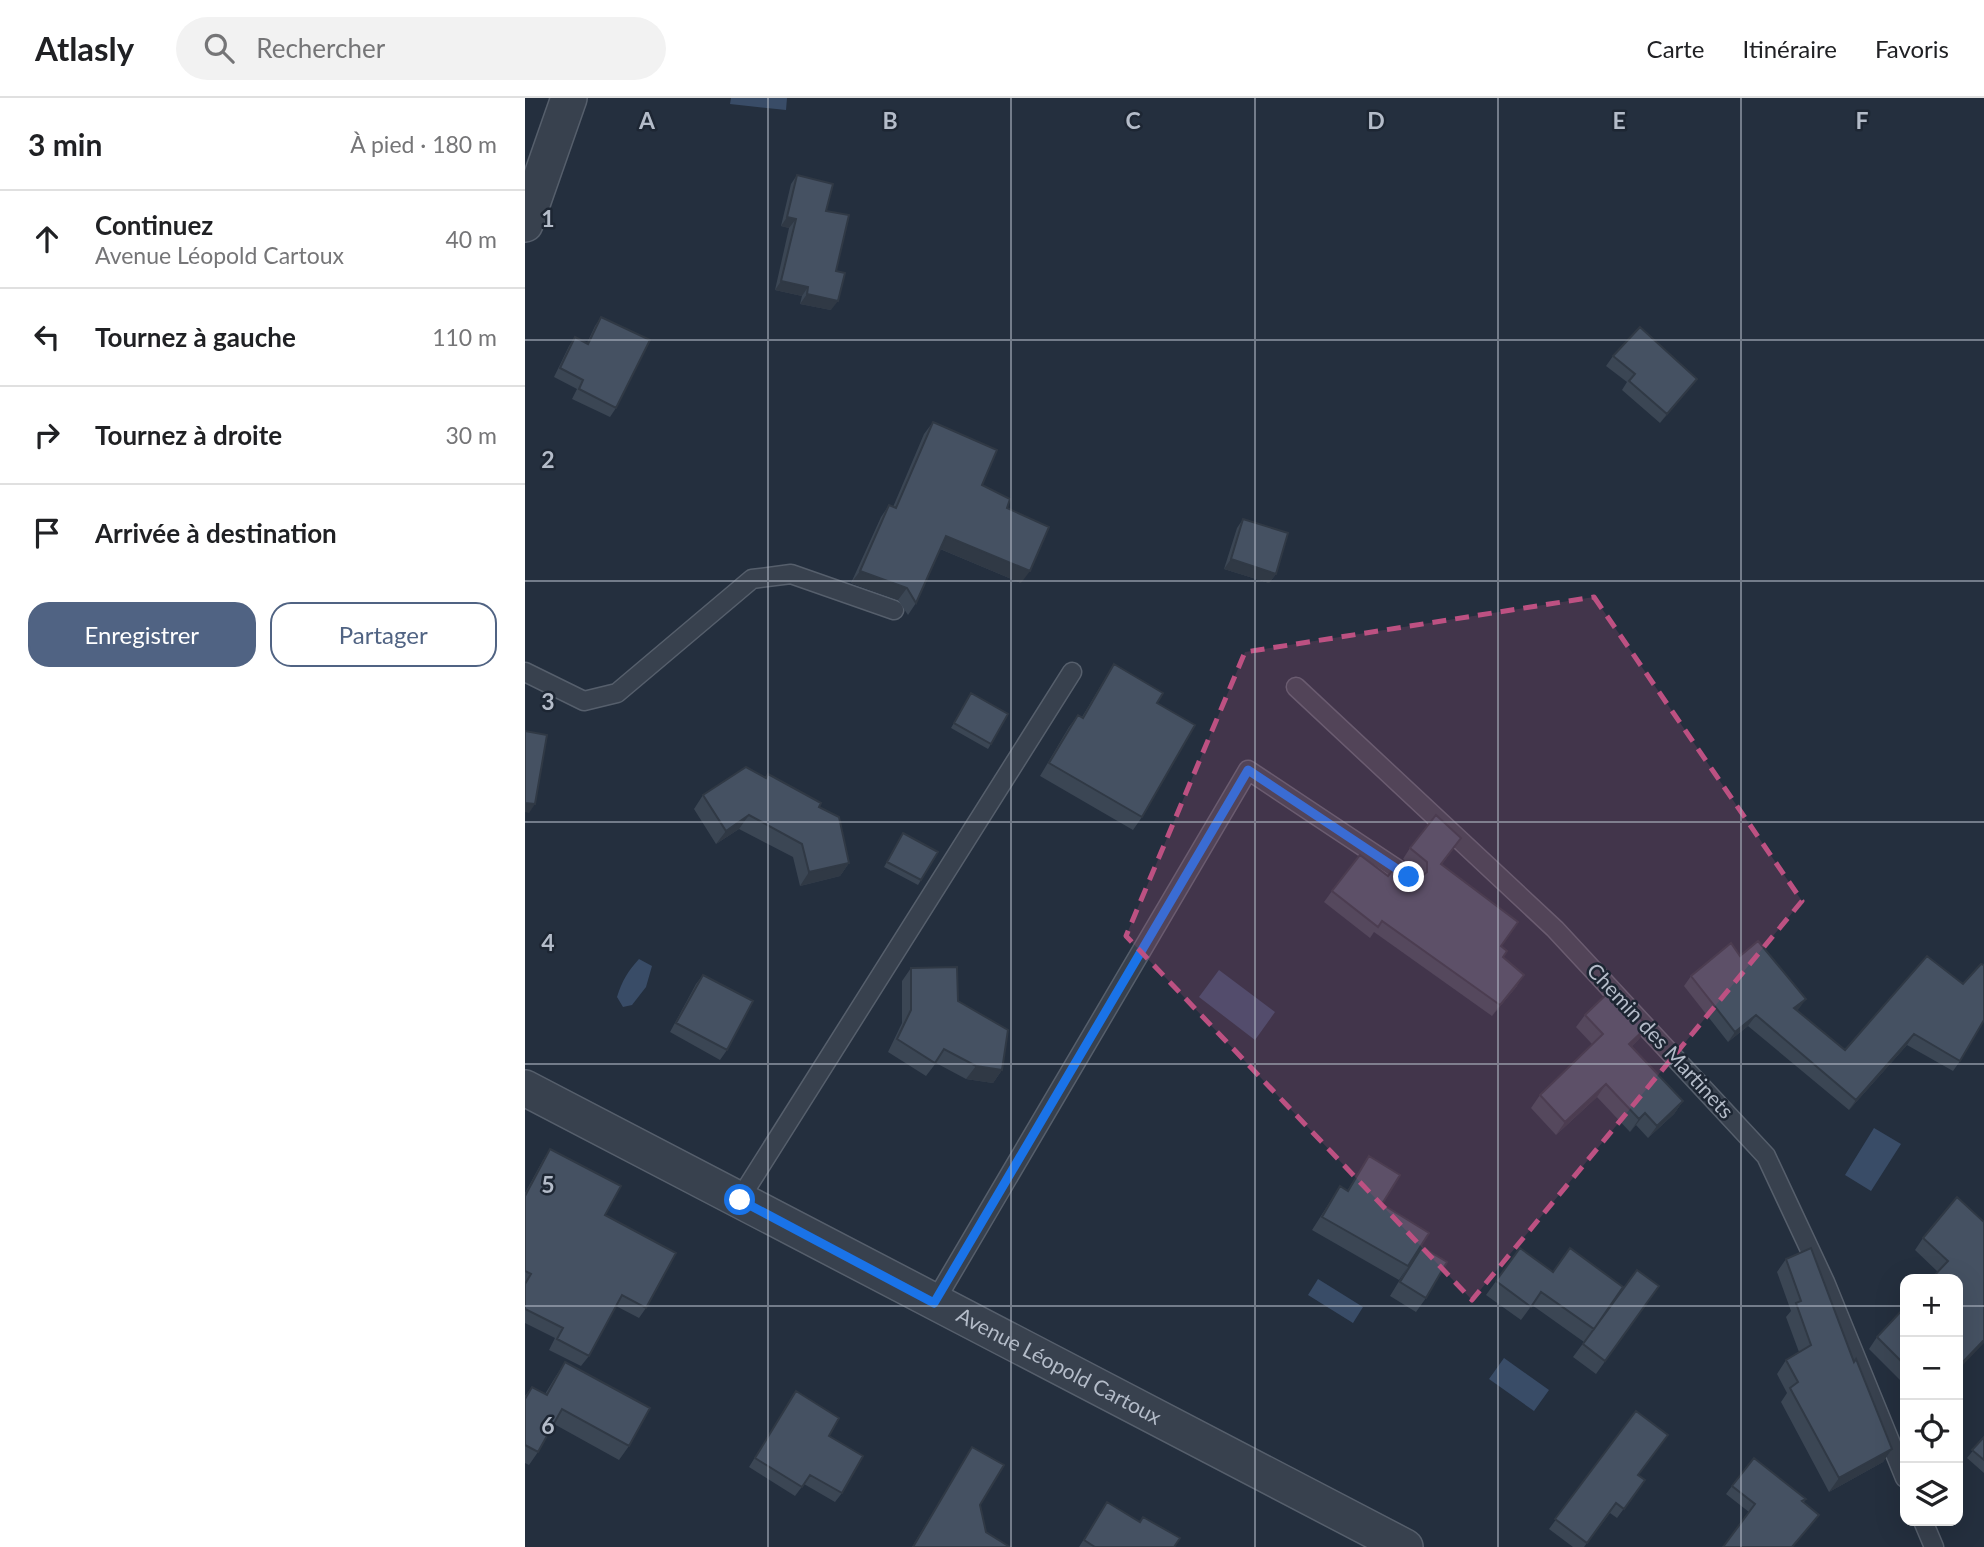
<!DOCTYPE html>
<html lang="fr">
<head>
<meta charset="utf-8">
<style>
	:root { --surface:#fff; --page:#f2f2f2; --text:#202124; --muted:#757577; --line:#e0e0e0; --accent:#506383 }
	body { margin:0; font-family:Lato,sans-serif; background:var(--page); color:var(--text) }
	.controls { position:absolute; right:21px; bottom:21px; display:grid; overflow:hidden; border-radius:14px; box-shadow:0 7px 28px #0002 }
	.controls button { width:63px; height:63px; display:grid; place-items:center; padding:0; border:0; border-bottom:2px solid var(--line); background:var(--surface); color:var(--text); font:35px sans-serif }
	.stop { position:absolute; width:21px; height:21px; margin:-16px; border:5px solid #1a73e8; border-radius:50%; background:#fff }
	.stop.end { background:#1a73e8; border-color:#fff; box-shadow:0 2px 7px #0008 }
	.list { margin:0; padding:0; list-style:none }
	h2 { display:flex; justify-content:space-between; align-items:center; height:91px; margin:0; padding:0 28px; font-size:30px }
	h2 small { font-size:23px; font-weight:400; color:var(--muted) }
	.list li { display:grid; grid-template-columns:46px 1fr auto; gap:21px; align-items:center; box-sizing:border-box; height:98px; padding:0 28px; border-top:2px solid var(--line) }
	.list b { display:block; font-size:26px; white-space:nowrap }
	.list p { margin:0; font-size:23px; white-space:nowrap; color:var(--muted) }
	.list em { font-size:23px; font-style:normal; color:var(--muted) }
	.actions { display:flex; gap:14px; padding:21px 28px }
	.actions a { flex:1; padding:16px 0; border:2px solid var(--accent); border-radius:21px; text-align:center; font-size:24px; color:var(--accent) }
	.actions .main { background:var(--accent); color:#fff }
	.icon { flex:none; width:38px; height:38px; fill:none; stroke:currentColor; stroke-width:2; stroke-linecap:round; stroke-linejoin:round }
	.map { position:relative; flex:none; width:1459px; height:1449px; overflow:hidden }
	header { display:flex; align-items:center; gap:42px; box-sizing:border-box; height:98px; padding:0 35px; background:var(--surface); border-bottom:2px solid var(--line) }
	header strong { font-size:33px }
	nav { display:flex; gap:38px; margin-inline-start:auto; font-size:24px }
	.search { width:490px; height:63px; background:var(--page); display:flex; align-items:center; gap:18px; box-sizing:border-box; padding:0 24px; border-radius:38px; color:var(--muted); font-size:26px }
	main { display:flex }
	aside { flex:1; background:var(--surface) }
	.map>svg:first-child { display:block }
</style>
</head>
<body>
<header>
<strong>Atlasly</strong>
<div class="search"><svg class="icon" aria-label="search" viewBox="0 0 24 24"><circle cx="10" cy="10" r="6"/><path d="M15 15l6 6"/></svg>Rechercher</div>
<nav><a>Carte</a><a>Itinéraire</a><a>Favoris</a></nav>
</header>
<main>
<aside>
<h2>3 min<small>À pied · 180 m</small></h2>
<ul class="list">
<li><svg class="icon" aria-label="ahead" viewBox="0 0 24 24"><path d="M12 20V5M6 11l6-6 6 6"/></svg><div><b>Continuez</b><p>Avenue Léopold Cartoux</p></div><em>40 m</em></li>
<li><svg class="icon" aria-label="left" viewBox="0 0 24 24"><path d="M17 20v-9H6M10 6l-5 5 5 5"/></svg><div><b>Tournez à gauche</b></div><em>110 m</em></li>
<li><svg class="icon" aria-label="right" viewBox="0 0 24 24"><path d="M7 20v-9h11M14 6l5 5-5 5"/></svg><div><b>Tournez à droite</b></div><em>30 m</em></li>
<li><svg class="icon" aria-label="arrive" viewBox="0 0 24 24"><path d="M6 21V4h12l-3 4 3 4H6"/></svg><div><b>Arrivée à destination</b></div></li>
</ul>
<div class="actions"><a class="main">Enregistrer</a><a>Partager</a></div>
</aside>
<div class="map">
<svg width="1459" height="1449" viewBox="0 0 1459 1449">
	<rect width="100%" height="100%" fill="#242f3e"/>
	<path fill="#394c67" d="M206,0H262L261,12L205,6Z
		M114,861L127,868L121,889L107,907L98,909L92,899C97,883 103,873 114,861Z
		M694,872L750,914L730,942L674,899Z
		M1349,1030L1376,1046L1346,1093L1320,1077Z
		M793,1181L838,1209L828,1225L783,1197Z
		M979,1260L1024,1292L1009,1313L964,1281Z"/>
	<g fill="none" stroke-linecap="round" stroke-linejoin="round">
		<defs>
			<path id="service" d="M0,574L59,603L92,595L227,481L266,476L369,512
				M771,589L1030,831L1241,1058L1300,1184L1380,1380
				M214,1102L547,574
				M409,1205L723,672L884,779
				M1398,1423L1409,1449"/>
			<g id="minor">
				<path d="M0,126L44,0"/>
				<path id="s1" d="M0,990L880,1449"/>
			</g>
		</defs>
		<use href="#service" stroke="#565f6c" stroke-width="21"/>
		<use href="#minor" stroke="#565f6c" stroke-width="38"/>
		<use href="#service" stroke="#38414e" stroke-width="18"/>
		<use href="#minor" stroke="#38414e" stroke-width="35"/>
	</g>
	<path fill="#3b4654" d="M272,77L301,113L311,173L306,212L275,206L277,198L250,192L264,130L256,128L266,86Z
		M76,219L91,310L85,319L47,301L52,291L29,279L44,248L50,239L62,245L70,228Z
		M1088,258L1172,281L1135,325L1097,292L1102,284L1081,268Z
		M408,324L457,387L482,410L496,485L415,451L391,505L383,517L373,502L326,485L356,419L364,407L368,409L399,336Z
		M718,421L751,476L744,485L699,471L712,430Z
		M589,566L632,605L617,719L608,732L515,678L544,629L553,617L557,619L581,579Z
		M446,595L466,646L463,651L426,630Z
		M243,676L294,709L324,765L315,778L275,788L268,759L214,731L191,746L169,711L178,697L240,680Z
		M378,735L413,754L393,787L359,769Z
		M936,740L917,766L976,848L978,859L992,888L967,918L849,834L845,840L799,804L807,793L863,778H894V775L878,761L885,750Z
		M1215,858L1272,913L1320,952L1402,858L1435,963L1428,973L1382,947L1324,1012L1223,928L1203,944L1159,888L1166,878Z
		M386,870L433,903L477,972L468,985L441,981L411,965L401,978L363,954L377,925V883Z
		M178,877L202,952L195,962L145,934L171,886Z
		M1060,917L1123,928L1114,941L1106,949L1158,1003L1149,1016L1123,1040L1111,1027L1105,1034L1072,999L1031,1037L1006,1010L1015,997L1067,946L1051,929Z
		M25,1051L121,1210L114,1220L91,1208L64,1258L56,1268L24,1252L30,1240L0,1225V1095L18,1062Z
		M844,1058L857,1106L889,1159L901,1200L891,1214L865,1198L882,1170L874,1182L787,1132L815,1088L822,1093Z
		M1432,1099L1433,1272L1413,1174L1390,1152L1398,1140Z
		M995,1150L1028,1174L1098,1189L1134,1188L1071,1276L1048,1259L1059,1244L1007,1207L996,1222L961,1197Z
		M1261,1161L1329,1264L1367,1351L1358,1364L1304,1394L1256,1304L1262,1295L1252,1276L1261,1262L1274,1254L1261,1219L1266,1213L1252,1174Z
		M1380,1209V1287L1344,1251L1352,1239Z
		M40,1264L104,1348L94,1362L29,1326L13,1354L4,1367L0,1365V1298L7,1289L20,1296L31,1278Z
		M271,1293L304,1338L317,1395L310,1404L279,1386L270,1398L224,1369Z
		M1111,1313L1114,1378L1120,1382L1092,1420L1085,1415L1059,1449H1048L1024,1431Z
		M1459,1339V1375L1442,1360Z
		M447,1349L455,1407L461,1434L485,1449H387Z
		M1207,1388L1281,1401L1279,1404L1294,1417L1288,1425L1224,1414L1201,1396Z
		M582,1404L649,1449H554Z"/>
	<path fill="#303945" d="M262,119L271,121L264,130L256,128Z
		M256,183L283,189L277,198L250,192Z
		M282,196L313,203L306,212L275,206Z
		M1172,281L1165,290L1135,325L1142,316Z
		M421,438L505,473L496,485L413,450Z
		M706,461L751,476L744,485L699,471Z
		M335,473L382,490L373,502L326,485Z
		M0,705L10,706L4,715L0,714Z
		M224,717L214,731L191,746L201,733Z
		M324,765L315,778L275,788L284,774Z
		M999,877L992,888L967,918L975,907Z
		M1281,901L1273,912L1262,921L1269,910Z
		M1231,917L1223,928L1203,944L1210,934Z
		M1123,928L1114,941L1095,959L1104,946Z
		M1389,936L1382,947L1324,1012L1331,1002Z
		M451,968L477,972L468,985L441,981Z
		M1081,986L1072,999L1031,1037L1040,1024Z
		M1158,1003L1149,1016L1123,1040L1132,1028Z
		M1120,1015L1111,1027L1105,1034L1114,1021Z
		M1459,1242V1245L1433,1272V1269Z
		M1367,1351L1358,1364L1304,1394L1314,1380Z"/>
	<path fill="#455162" stroke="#303945" stroke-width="2" d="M272,77L308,86L301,113L324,117L311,173L320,175L313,203L282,196L283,189L256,183L271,121L262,119Z
		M76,219L125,242L91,310L54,291L58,282L35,270L50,239L63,246Z
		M1115,229L1172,281L1142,316L1104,283L1110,276L1088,258Z
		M408,324L472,352L457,387L485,401L482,410L524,429L505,473L421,438L391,505L382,490L335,473L364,407L371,410Z
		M718,421L763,435L751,476L706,461Z
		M589,566L638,595L632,605L670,627L617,719L524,665L553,617L558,620Z
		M446,595L483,616L466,646L429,625Z
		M0,633L22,637L10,706L0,705Z
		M221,669L241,680L243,676L296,705L294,709L314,719L324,765L284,774L277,746L224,717L201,733L178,697Z
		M911,717L936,740L916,766L993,824L976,848L982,853L978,859L999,877L975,907L857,823L853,829L807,793L835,757L863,778L871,768L886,778H897L902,774V764L885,750Z
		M378,735L413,754L396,782L362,764Z
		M1233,843L1281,901L1269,910L1320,952L1402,858L1438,886L1456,866L1459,867V922L1435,963L1389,936L1331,1002L1231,917L1210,934L1166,878L1206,845L1215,858Z
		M432,869L433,903L483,932L477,972L451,968L419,951L410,965L372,941L386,912V870Z
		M178,877L228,903L202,952L151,925Z
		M1087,891L1123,928L1104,946L1158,1003L1132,1028L1120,1015L1114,1021L1081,986L1040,1024L1015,997L1078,936L1060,917Z
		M25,1051L96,1088L80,1117L151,1155L121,1210L97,1197L64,1258L32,1241L38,1230L0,1211V1186L6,1176L0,1173V1098Z
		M844,1058L875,1077L857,1106L904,1135L883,1168L797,1119L815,1088L823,1093Z
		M1432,1099L1459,1124V1242L1433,1269V1181H1406L1423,1163L1398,1140Z
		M897,1149L922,1164L901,1200L875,1184Z
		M995,1150L1028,1174L1045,1150L1098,1189L1069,1231L1016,1194L1006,1209L971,1183Z
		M1286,1150L1329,1264L1331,1261L1367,1351L1314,1380L1265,1290L1273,1284L1261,1262L1286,1247L1271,1205L1276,1203L1261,1161Z
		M1112,1172L1134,1188L1080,1263L1058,1246Z
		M1380,1209V1267L1352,1239Z
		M40,1264L125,1310L104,1348L37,1311L13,1354L0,1347V1301L7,1289L22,1297Z
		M271,1293L314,1320L304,1338L338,1358L317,1395L285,1377L277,1389L230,1360Z
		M1111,1313L1143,1337L1113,1377L1120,1382L1099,1411L1091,1405L1062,1445L1030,1421Z
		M1459,1339V1362L1447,1352Z
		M447,1349L479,1367L455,1407L461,1434L485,1449H388Z
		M1229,1360L1281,1401L1277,1403L1294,1417L1267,1449H1198L1230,1406L1207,1388Z
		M582,1404L615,1424L618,1419L655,1440L649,1449H570L559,1442Z"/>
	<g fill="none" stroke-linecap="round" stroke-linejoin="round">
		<path stroke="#1a73e8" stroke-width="9" d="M215,1102L409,1205L723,672L884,779"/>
	</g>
	<path fill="#bd5182" fill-opacity="0.2" stroke="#bd5182" stroke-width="5" stroke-dasharray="14 9" stroke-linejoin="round" d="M1069,499L1277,803L947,1202L601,838L720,554Z"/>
	<path fill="none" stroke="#b4bcc9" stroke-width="2" stroke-opacity="0.55" d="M243,0V1449M486,0V1449M730,0V1449M973,0V1449M1216,0V1449M0,242H1459M0,483H1459M0,724H1459M0,966H1459M0,1208H1380M1433,1208H1459"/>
	<g text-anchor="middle" stroke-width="5" stroke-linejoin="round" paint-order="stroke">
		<g font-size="21" fill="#b4bcc9" stroke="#1d2633">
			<text transform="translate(1135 943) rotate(47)" y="7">Chemin des Martinets</text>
			<text dy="7" stroke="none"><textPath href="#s1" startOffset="602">Avenue Léopold Cartoux</textPath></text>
		</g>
	</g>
	<g font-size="23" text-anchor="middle" font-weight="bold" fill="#b4bcc9" stroke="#1d2633" stroke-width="5" stroke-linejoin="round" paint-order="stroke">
		<text x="122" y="31">A</text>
		<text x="365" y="31">B</text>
		<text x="608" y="31">C</text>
		<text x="851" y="31">D</text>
		<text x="1094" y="31">E</text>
		<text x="1337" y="31">F</text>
		<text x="23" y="129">1</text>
		<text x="23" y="370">2</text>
		<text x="23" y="612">3</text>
		<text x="23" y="853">4</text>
		<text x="23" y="1095">5</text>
		<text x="23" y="1336">6</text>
	</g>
</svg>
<div class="controls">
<button>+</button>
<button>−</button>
<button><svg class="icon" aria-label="locate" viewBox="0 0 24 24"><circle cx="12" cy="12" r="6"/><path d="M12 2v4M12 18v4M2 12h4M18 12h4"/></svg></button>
<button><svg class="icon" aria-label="layers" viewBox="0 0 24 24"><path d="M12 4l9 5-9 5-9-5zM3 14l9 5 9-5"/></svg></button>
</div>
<div class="stop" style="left:215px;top:1102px"></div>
<div class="stop end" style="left:884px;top:779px"></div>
</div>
</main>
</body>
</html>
